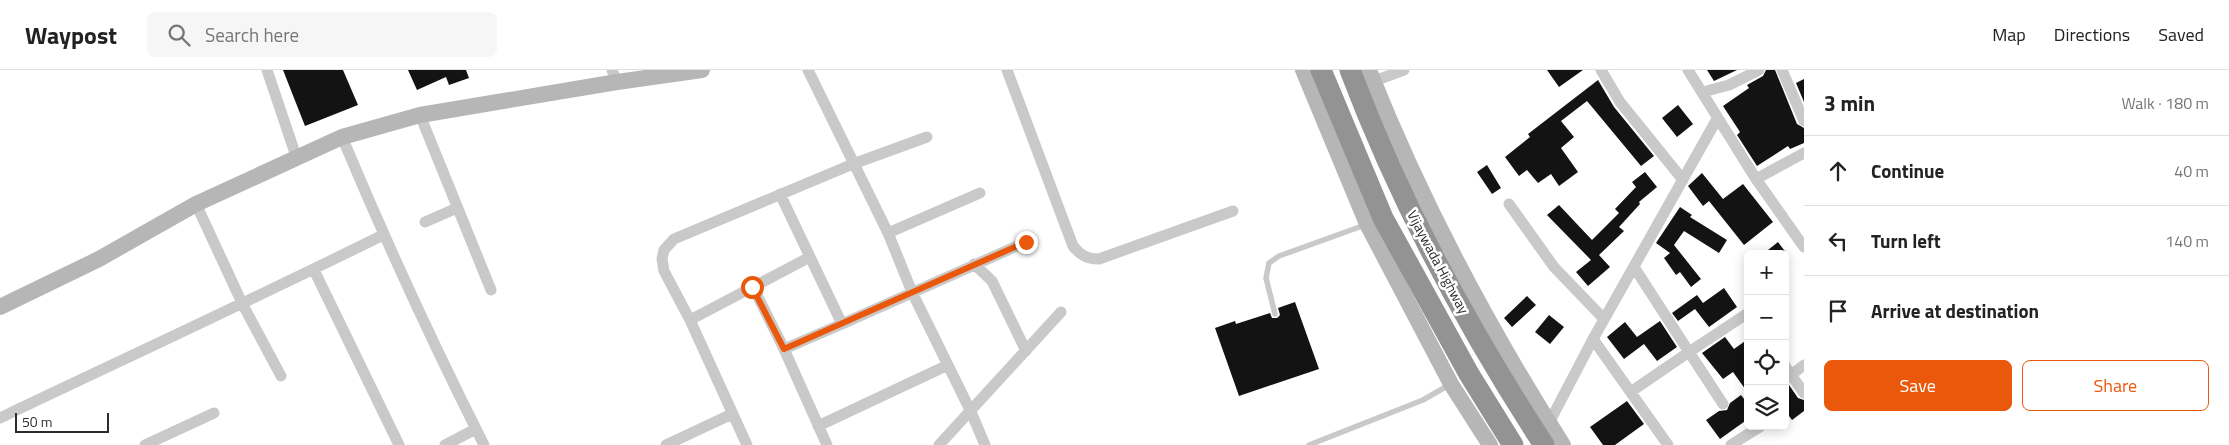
<!DOCTYPE html>
<html lang="en">
<head>
<meta charset="utf-8">
<style>
	:root { --surface:#fff; --page:#f6f6f6; --text:#222; --muted:#767676; --line:#e0e0e0; --accent:#ea580c }
	body { margin:0; font-family:"Titillium Web",sans-serif; background:var(--page); color:var(--text) }
	.controls { position:absolute; right:15px; bottom:15px; display:grid; overflow:hidden; border-radius:8px; box-shadow:0 2px 12px #0003 }
	.controls button { width:45px; height:45px; display:grid; place-items:center; padding:0; border:0; border-bottom:1px solid var(--line); background:var(--surface); color:var(--text); font:25px sans-serif }
	.scale { position:absolute; left:15px; bottom:12px; width:94px; box-sizing:border-box; padding-left:5px; border:2px solid #2c2c2c; border-top:0; font-size:14px; line-height:18px; white-space:nowrap; color:#2c2c2c; -webkit-text-stroke:4px #fff; paint-order:stroke }
	.stop { position:absolute; width:15px; height:15px; margin:-11px; border:4px solid #ea580c; border-radius:50%; background:#fff }
	.stop.end { background:#ea580c; border-color:#fff; box-shadow:0 1px 5px #0008 }
	.list { margin:0; padding:0; list-style:none }
	h2 { display:flex; justify-content:space-between; align-items:center; height:65px; margin:0; padding:0 20px; font-size:21px }
	h2 small { font-size:16px; font-weight:400; color:var(--muted) }
	.list li { display:grid; grid-template-columns:32px 1fr auto; gap:15px; align-items:center; box-sizing:border-box; height:70px; padding:0 20px; border-top:1px solid var(--line) }
	.list b { display:block; font-size:19px; white-space:nowrap }
	.list em { font-size:16px; font-style:normal; color:var(--muted) }
	.actions { display:flex; gap:10px; padding:15px 20px }
	.actions a { flex:1; padding:11px 0; border:1px solid var(--accent); border-radius:8px; text-align:center; font-size:18px; color:var(--accent) }
	.actions .main { background:var(--accent); color:#fff }
	.icon { flex:none; width:28px; height:28px; fill:none; stroke:currentColor; stroke-width:2; stroke-linecap:round; stroke-linejoin:round }
	.map { position:relative; flex:none; width:1804px; height:375px; overflow:hidden }
	header { display:flex; align-items:center; gap:30px; box-sizing:border-box; height:70px; padding:0 25px; background:var(--surface); border-bottom:1px solid var(--line) }
	header strong { font-size:24px }
	nav { display:flex; gap:28px; margin-inline-start:auto; font-size:18px }
	.search { width:350px; height:45px; background:var(--page); display:flex; align-items:center; gap:12px; box-sizing:border-box; padding:0 18px; border-radius:8px; color:var(--muted); font-size:19px }
	main { display:flex }
	aside { flex:1; background:var(--surface) }
	.map>svg:first-child { display:block }
</style>
</head>
<body>
<header>
<strong>Waypost</strong>
<div class="search"><svg class="icon" aria-label="search" viewBox="0 0 24 24"><circle cx="10" cy="10" r="6"/><path d="M15 15l6 6"/></svg>Search here</div>
<nav><a>Map</a><a>Directions</a><a>Saved</a></nav>
</header>
<main>
<div class="map">
<svg width="1804" height="375" viewBox="0 0 1804 375">
	<rect width="100%" height="100%" fill="#fff"/>
	<path fill="#131313" d="M283,0H343L358,35L305,56Z
		M408,0H466L469,8L449,15L446,7L417,20Z
		M1547,0H1583L1559,17Z
		M1707,0H1737L1714,11Z
		M1766,0H1775L1797,54L1804,58V73L1790,79L1788,76L1757,96L1737,65L1740,62L1723,36L1749,18L1747,15L1763,6Z
		M1804,9V32L1796,13Z
		M1598,10L1614,37L1654,86L1641,96L1587,31L1561,51L1574,67L1561,78L1578,102L1559,116L1551,104L1538,113L1527,100L1519,106L1505,87L1530,67L1528,64Z
		M1678,35L1693,54L1677,67L1662,48Z
		M1487,95L1501,118L1492,124L1477,102Z
		M1645,102L1657,117L1639,132L1640,134L1619,157L1624,161L1599,185L1610,197L1588,216L1576,202L1591,190L1547,145L1559,135L1592,170L1619,143L1615,139L1636,117L1632,112Z
		M1702,103L1723,129L1743,114L1773,152L1744,175L1709,131L1703,136L1688,116Z
		M1680,137L1692,145L1690,147L1727,170L1719,183L1684,161L1674,175L1701,209L1691,217L1680,202L1676,205L1664,188L1670,183L1656,173Z
		M1778,172L1787,184H1763Z
		M1724,218L1737,237L1709,257L1695,239L1678,251L1672,243L1697,225L1703,233Z
		M1527,226L1536,235L1512,257L1504,248Z
		M1295,232L1319,299L1239,326L1215,258L1235,251L1236,254L1270,243L1272,248H1277L1280,245L1278,238Z
		M1549,245L1564,257L1550,274L1535,262Z
		M1660,251L1677,277L1657,291L1644,274L1624,289L1607,267L1625,252L1637,267Z
		M1725,267L1734,279L1748,269V323L1733,302L1723,309L1702,283Z
		M1789,315L1798,328L1804,330V341L1792,350L1789,346L1785,350V317Z
		M1741,325L1748,334V349L1720,369L1706,350L1719,341L1727,340L1730,333Z
		M1627,331L1644,354L1615,375H1603L1590,357Z"/>
	<g fill="none" stroke-linecap="round" stroke-linejoin="round">
		<path stroke="#c9c9c9" stroke-width="5.5" d="M1275,244L1266,208L1269,193L1279,186L1365,155
			M1309,375L1423,330L1449,315"/>
		<path stroke="#c9c9c9" stroke-width="11" d="M267,0L297,89
			M612,0L617,12
			M808,0L888,163L912,222L971,342L985,375
			M1007,0L1073,176C1080,185 1087,189 1099,189L1233,141
			M1601,0L1620,32L1683,110
			M1688,0L1756,109L1804,177
			M1782,0L1804,51
			M1374,11L1404,0
			M1703,22L1729,15L1759,0
			M420,45L491,220
			M342,67C386,172 433,274 484,375
			M1756,109L1804,83
			M780,124L842,254L784,279
			M196,134L243,235L281,306
			M1509,134L1554,197L1604,249
			M425,152L457,138
			M888,163L980,123
			M974,194L992,211L1026,281
			M1634,197L1689,282L1748,243
			M314,200L399,375
			M753,217L784,279L827,375
			M690,250L810,187
			M842,254L1026,172
			M1593,269L1668,375
			M1785,296L1804,323
			M1787,308L1804,295
			M1632,321L1689,282L1723,334
			M0,348C128,287 256,228 383,165
			M1549,353L1593,269L1717,49
			M818,356L948,295
			M145,375L214,343
			M445,375L476,359
			M666,375L732,344
			M747,375L690,250L664,201L662,189L664,180L674,169L853,94L927,67
			M939,375L1061,242
			M1731,375L1761,356"/>
		<path stroke="#b6b6b6" stroke-width="16" d="M1303,0L1367,154L1451,314L1490,375
			M1369,0C1421,131 1488,257 1563,375
			M0,237L99,189L196,134L342,67L420,45L617,12L702,0"/>
		<path stroke="#939393" stroke-width="21" d="M1321,0L1383,148L1469,304L1513,375
			M1350,0C1400,132 1467,257 1544,375"/>
	</g>
	<g fill="none" stroke-linecap="round" stroke-linejoin="round">
		<path stroke="#ea580c" stroke-width="6" d="M752,217L784,279L1026,172"/>
	</g>
	<g text-anchor="middle" stroke-width="5" stroke-linejoin="round" paint-order="stroke">
		<g font-size="14" fill="#2c2c2c" stroke="#fff">
			<text transform="translate(1438 192) rotate(62)" y="5">Vijaywada Highway</text>
		</g>
	</g>
</svg>
<div class="controls">
<button>+</button>
<button>−</button>
<button><svg class="icon" aria-label="locate" viewBox="0 0 24 24"><circle cx="12" cy="12" r="6"/><path d="M12 2v4M12 18v4M2 12h4M18 12h4"/></svg></button>
<button><svg class="icon" aria-label="layers" viewBox="0 0 24 24"><path d="M12 4l9 5-9 5-9-5zM3 14l9 5 9-5"/></svg></button>
</div>
<div class="scale">50 m</div>
<div class="stop" style="left:752px;top:217px"></div>
<div class="stop end" style="left:1026px;top:172px"></div>
</div>
<aside>
<h2>3 min<small>Walk · 180 m</small></h2>
<ul class="list">
<li><svg class="icon" aria-label="ahead" viewBox="0 0 24 24"><path d="M12 20V5M6 11l6-6 6 6"/></svg><div><b>Continue</b></div><em>40 m</em></li>
<li><svg class="icon" aria-label="left" viewBox="0 0 24 24"><path d="M17 20v-9H6M10 6l-5 5 5 5"/></svg><div><b>Turn left</b></div><em>140 m</em></li>
<li><svg class="icon" aria-label="arrive" viewBox="0 0 24 24"><path d="M6 21V4h12l-3 4 3 4H6"/></svg><div><b>Arrive at destination</b></div></li>
</ul>
<div class="actions"><a class="main">Save</a><a>Share</a></div>
</aside>
</main>
</body>
</html>
